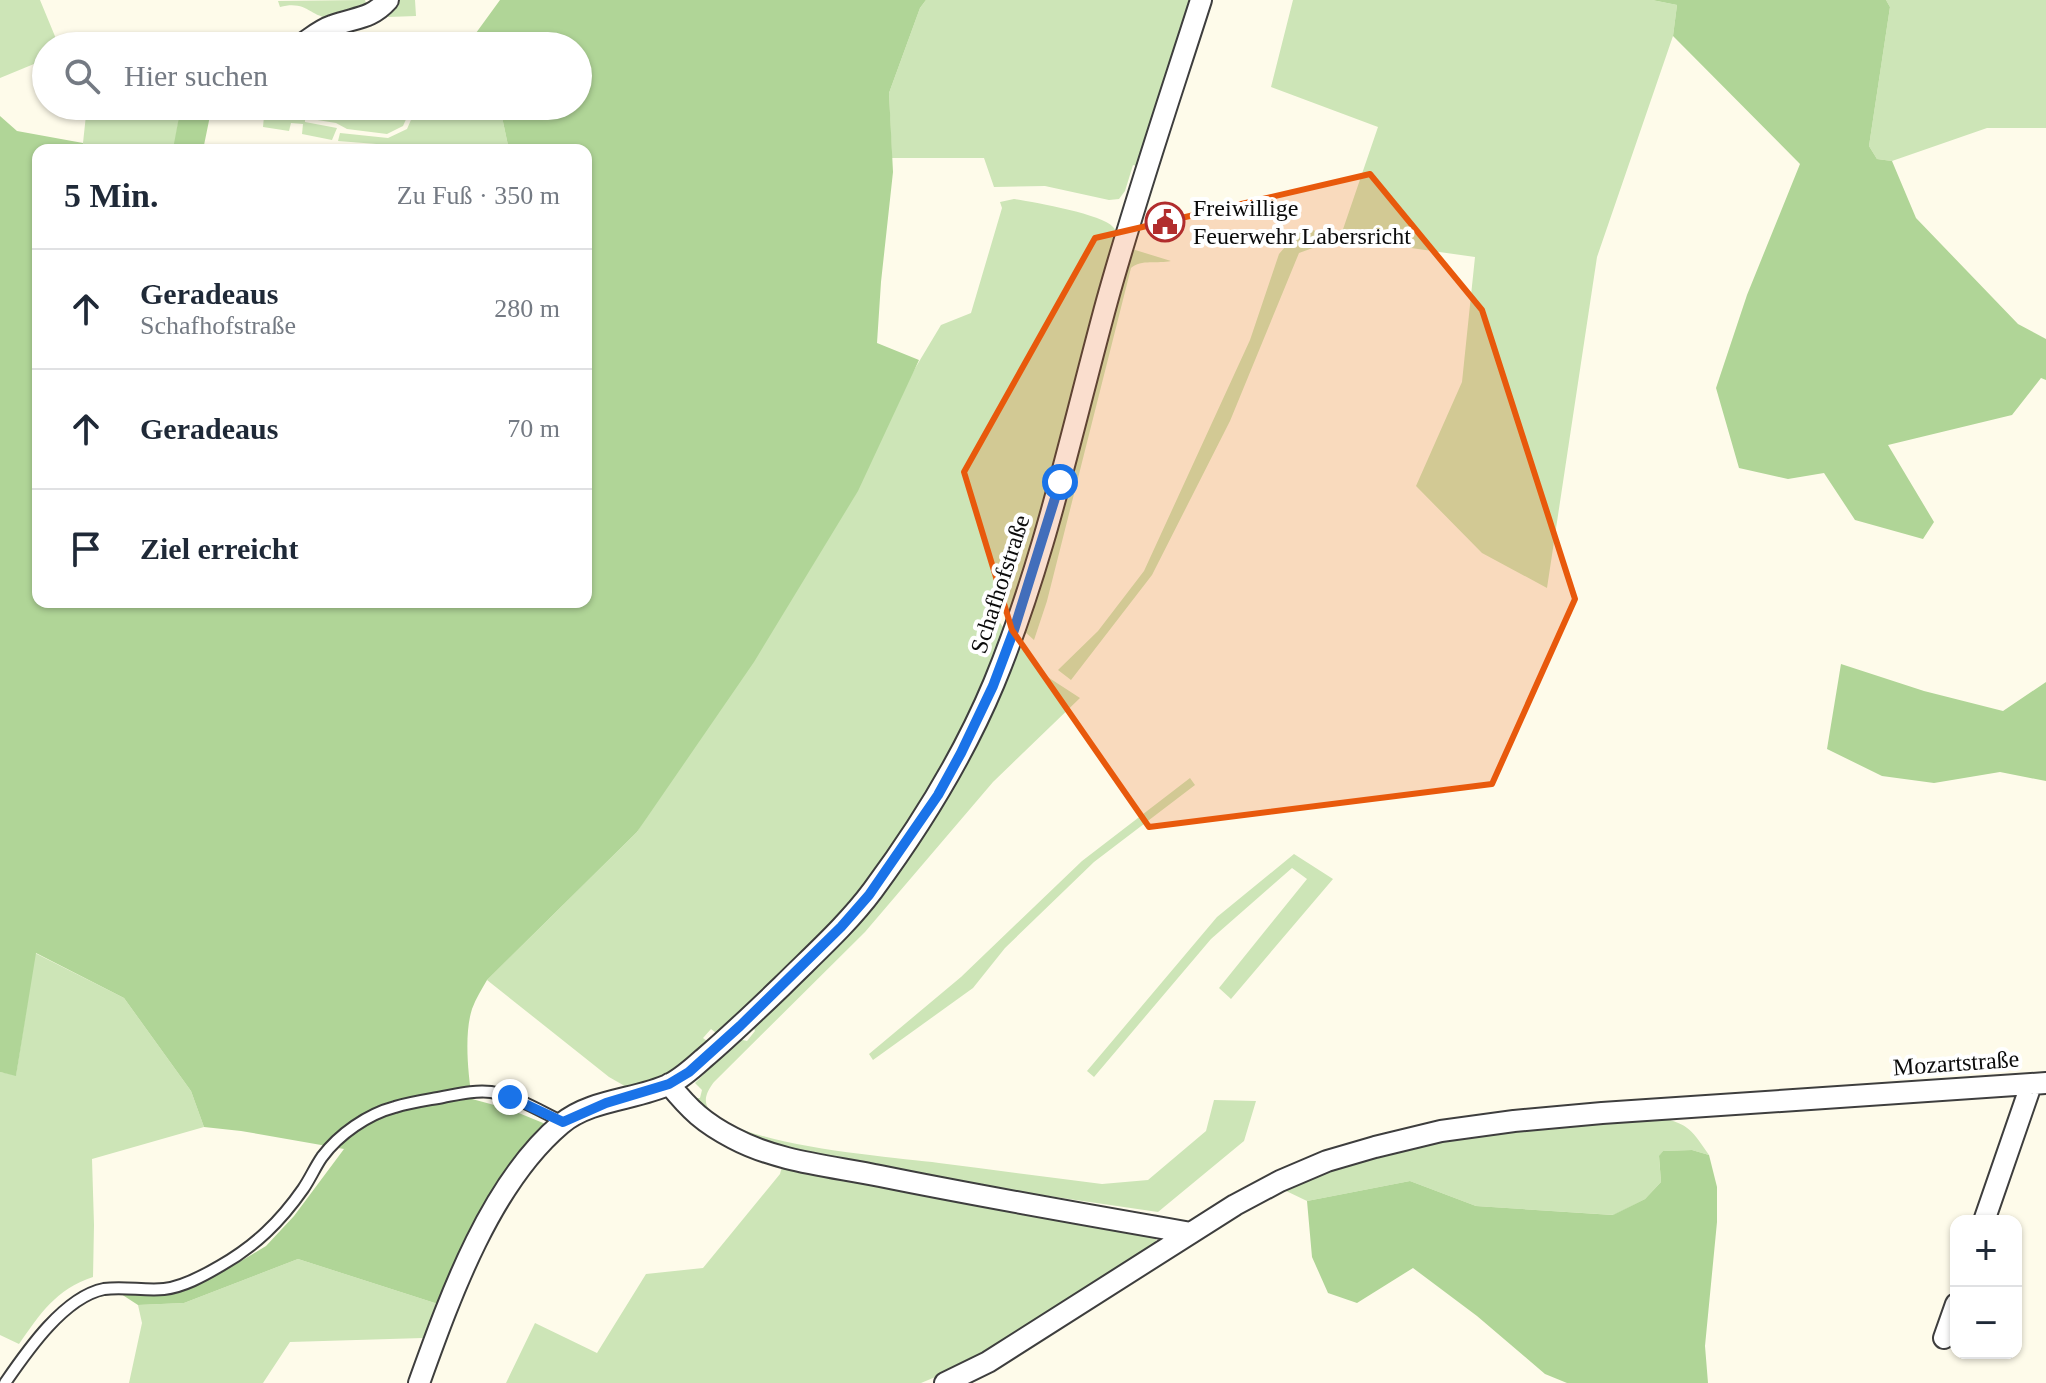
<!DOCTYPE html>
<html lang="de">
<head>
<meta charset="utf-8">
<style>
	:root { --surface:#fff; --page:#f2f2f3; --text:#1f2937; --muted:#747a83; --line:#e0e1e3 }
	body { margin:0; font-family:"Times New Roman",serif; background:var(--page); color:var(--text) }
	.controls { position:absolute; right:24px; bottom:24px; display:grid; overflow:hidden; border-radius:16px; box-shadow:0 2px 6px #0004 }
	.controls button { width:72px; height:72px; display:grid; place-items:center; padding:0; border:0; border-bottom:2px solid var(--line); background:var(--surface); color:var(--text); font:40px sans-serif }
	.stop { position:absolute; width:24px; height:24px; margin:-18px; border:6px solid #1a73e8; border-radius:50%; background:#fff }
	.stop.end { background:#1a73e8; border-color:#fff; box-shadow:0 2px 8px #0008 }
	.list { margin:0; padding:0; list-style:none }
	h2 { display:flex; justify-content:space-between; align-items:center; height:104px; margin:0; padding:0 32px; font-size:34px }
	h2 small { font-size:26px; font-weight:400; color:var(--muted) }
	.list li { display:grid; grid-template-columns:52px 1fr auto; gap:24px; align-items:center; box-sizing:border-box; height:120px; padding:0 32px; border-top:2px solid var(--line) }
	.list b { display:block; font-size:30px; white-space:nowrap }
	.list p { margin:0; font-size:26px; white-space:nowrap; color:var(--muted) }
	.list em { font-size:26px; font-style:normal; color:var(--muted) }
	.icon { flex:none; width:44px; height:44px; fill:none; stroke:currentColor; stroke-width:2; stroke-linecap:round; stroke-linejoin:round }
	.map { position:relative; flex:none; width:2046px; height:1383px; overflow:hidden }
	.search { position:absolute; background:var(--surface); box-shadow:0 2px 6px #0004; left:32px; top:32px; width:560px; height:88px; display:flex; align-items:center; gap:20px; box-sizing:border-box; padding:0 28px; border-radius:44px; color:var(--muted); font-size:30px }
	.panel { position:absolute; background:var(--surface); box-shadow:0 2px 6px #0004; left:32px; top:144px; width:560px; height:464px; border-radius:16px }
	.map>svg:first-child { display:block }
</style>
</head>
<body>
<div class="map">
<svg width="2046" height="1383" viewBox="0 0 2046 1383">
	<rect width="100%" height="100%" fill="#fefbea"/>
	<path fill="#cde5b7" d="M0,0H40L59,46H46V59L0,78Z
		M365,0L368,10C357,12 342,18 330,18C310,17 307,0 280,7L278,1Z
		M396,0H415L416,16L388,17V11Z
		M926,0H1194L1140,167L1133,165L1125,191L1119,199L1109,200L1045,186L994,187L984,158H892L889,93L920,8Z
		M1293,0H1652L1677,5L1673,36L1597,257L1547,588L1482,553L1416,486L1462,382L1475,257L1340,238L1299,253L1230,421L1152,575L1071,680L1058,670L1098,631L1144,571L1250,340L1279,254L1302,227L1340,238L1378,127L1271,87Z
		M1886,0H2046V128H1987L1892,161L1877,159L1869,146L1890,7Z
		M112,106H181L174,148L182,150H85L83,143L86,115Z
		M222,106H412L403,126L387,134L347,129L336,123L305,118V122L337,128L332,140L302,134L303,124L291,123L289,131L263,127L264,116L220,117Z
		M417,106H476L502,117L509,150H402V146L338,141L340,133L388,138L407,129Z
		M1014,199C1033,202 1102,214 1113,227C1117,231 1116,233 1117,239L1013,612L1001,614L998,620L1005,630L979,696L945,766L883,862L845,912L720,1036L711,1029L703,1038L711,1044L680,1069L654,1081L630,1089L609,1077L487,980L637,832L941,325L971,313L1002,208L1000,202Z
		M1132,249L1171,261C1158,264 1141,259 1131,268L1047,601L1034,640L1024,631L1066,501L1104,344Z
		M1019,647L1026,652L1040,672L1080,698L993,782L865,932L714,1082C708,1090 702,1100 709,1109C737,1146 891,1157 939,1163C993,1170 1048,1177 1102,1184L1148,1180L1206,1131L1214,1100L1256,1101L1244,1141L1158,1212L980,1186L801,1154L733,1131L694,1098H700L702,1090L695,1083L739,1039L747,1041L755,1031L753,1026L822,960Z
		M1190,778L1195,785L1094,862L1005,948L973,988L873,1060L869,1054L961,977L1082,861Z
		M1294,854L1333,879L1231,999L1219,988L1307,879L1292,868L1211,939L1094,1077L1087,1071L1217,917Z
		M35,953L124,998L191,1091L204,1127L92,1159L94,1225L93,1277C55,1290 41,1313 19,1344L0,1335V1072L16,1075Z
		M1660,1118C1689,1123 1693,1132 1709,1155L1692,1150L1663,1151L1659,1157L1661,1182L1645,1199L1614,1215L1476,1206L1410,1181L1307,1201L1282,1189C1301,1182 1319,1172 1339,1166C1444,1134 1551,1126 1660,1118Z
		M783,1163L1149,1235L1156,1239L1155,1249L988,1355L921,1383H506L535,1323L597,1353L646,1274L703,1268L780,1174Z
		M298,1259L438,1304L423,1338L290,1342L263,1383H129L142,1323L138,1305L184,1303Z"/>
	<path fill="#b0d597" d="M500,0H926L920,8L889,93L893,172L881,282L877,343L919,360L858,491L754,662L637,832L487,980C482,989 476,998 472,1009C464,1034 468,1073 472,1099L509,1109L548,1125L438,1304L298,1259L184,1303L138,1305L121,1294L164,1295L185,1290L236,1264L266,1246L294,1216L344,1149L241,1131L204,1127L191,1091L124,998L36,953L16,1076L0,1072V116L17,131L83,143L85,150H38V602H586V150H509L502,117L476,106H578V46H453L468,44Z
		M1652,0H1886L1890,7L1869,146L1877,159L1892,161L1916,218L2018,324L2046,339V380L2041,378L2012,415L1888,445L1934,522L1923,539L1855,520L1824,473L1788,479L1739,468L1716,388L1747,295L1800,164L1673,36L1677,5Z
		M181,106H212L203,150L173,149Z
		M1841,664L1924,691L2003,711L2046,682V781L2000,772L1934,783L1882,776L1827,749Z
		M1692,1150L1709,1155L1717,1187V1222L1705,1346L1708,1383H1567L1545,1374L1477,1316L1413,1268L1357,1303L1328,1293L1312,1257L1307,1201L1410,1181L1476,1206L1613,1215L1645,1199L1661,1182L1659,1156L1663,1151Z"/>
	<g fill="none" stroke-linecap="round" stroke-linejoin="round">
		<defs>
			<path id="service" d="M5,1383C27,1351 64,1297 104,1289C124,1286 144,1291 164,1289C183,1287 203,1276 220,1266C255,1246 280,1222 303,1189C310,1179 315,1167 322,1157C339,1134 368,1114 395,1107C411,1102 427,1100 443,1097C459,1094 475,1090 491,1092C516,1096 540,1111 563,1122"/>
			<path id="minor" d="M299,46C310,39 320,30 332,26C355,17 370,20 388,0
				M669,1084C690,1110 704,1123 733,1138C778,1162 832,1166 880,1176C983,1197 1087,1215 1191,1233
				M1984,1221L2031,1085
				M1944,1338L1956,1304
				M419,1383C450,1297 490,1184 561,1124C591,1099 636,1100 670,1084C682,1078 693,1068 703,1059C730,1036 756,1011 782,986C813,955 847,925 873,890C921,825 963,757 994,683C1045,560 1072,429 1107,301C1135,200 1169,100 1201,0
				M945,1383L988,1362L1235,1205L1280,1181L1327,1161L1375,1147L1441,1131L1514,1121L1602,1113L2046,1083"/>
		</defs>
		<use href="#service" stroke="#3e3e3e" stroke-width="14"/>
		<use href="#minor" stroke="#3e3e3e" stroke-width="24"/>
		<use href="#service" stroke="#fff" stroke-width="10"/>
		<use href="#minor" stroke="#fff" stroke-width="20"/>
	</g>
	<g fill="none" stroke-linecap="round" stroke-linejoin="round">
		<path stroke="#1a73e8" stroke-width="10" d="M510,1097L563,1122L606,1103L669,1084L689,1072L740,1026L841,927L869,895L938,795L961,753L993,686L1014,630L1060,482"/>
	</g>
	<path fill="#e8590c" fill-opacity="0.2" stroke="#e8590c" stroke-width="6" stroke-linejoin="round" d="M1370,174L1482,310L1575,599L1492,784L1149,827L1012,630L964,472L1095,238Z"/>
	<defs>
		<symbol id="civic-ring" viewBox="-11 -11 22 22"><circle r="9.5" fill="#fff" stroke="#b12d2d" stroke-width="1.5"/><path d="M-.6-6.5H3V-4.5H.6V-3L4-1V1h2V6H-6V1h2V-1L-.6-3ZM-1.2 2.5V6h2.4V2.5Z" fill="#b12d2d"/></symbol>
	</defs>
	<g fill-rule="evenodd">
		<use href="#civic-ring" x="1143" y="200" width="44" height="44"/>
	</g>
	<g text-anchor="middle" stroke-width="8" stroke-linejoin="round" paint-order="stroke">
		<g font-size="24" fill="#0b0b0b" stroke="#fff" text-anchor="start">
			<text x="1193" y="216">Freiwillige<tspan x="1193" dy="28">Feuerwehr Labersricht</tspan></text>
		</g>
		<g font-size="24" fill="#0b0b0b" stroke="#fff">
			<text transform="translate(1000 584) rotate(-72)" y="8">Schafhofstraße</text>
			<text transform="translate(1956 1063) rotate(-4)" y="8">Mozartstraße</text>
		</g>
	</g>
</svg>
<div class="controls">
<button>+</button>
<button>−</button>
</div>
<div class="stop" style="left:1060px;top:482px"></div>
<div class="stop end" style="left:510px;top:1097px"></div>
<div class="search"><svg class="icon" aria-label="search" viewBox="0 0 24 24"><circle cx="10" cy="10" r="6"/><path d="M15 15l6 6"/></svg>Hier suchen</div>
<section class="panel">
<h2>5 Min.<small>Zu Fuß · 350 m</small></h2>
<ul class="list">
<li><svg class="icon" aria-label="ahead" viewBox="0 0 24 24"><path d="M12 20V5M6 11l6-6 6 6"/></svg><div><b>Geradeaus</b><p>Schafhofstraße</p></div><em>280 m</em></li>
<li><svg class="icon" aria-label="ahead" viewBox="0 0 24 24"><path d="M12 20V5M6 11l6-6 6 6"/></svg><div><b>Geradeaus</b></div><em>70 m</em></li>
<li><svg class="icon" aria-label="arrive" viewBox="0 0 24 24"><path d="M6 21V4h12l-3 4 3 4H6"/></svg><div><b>Ziel erreicht</b></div></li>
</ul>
</section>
</div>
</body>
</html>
